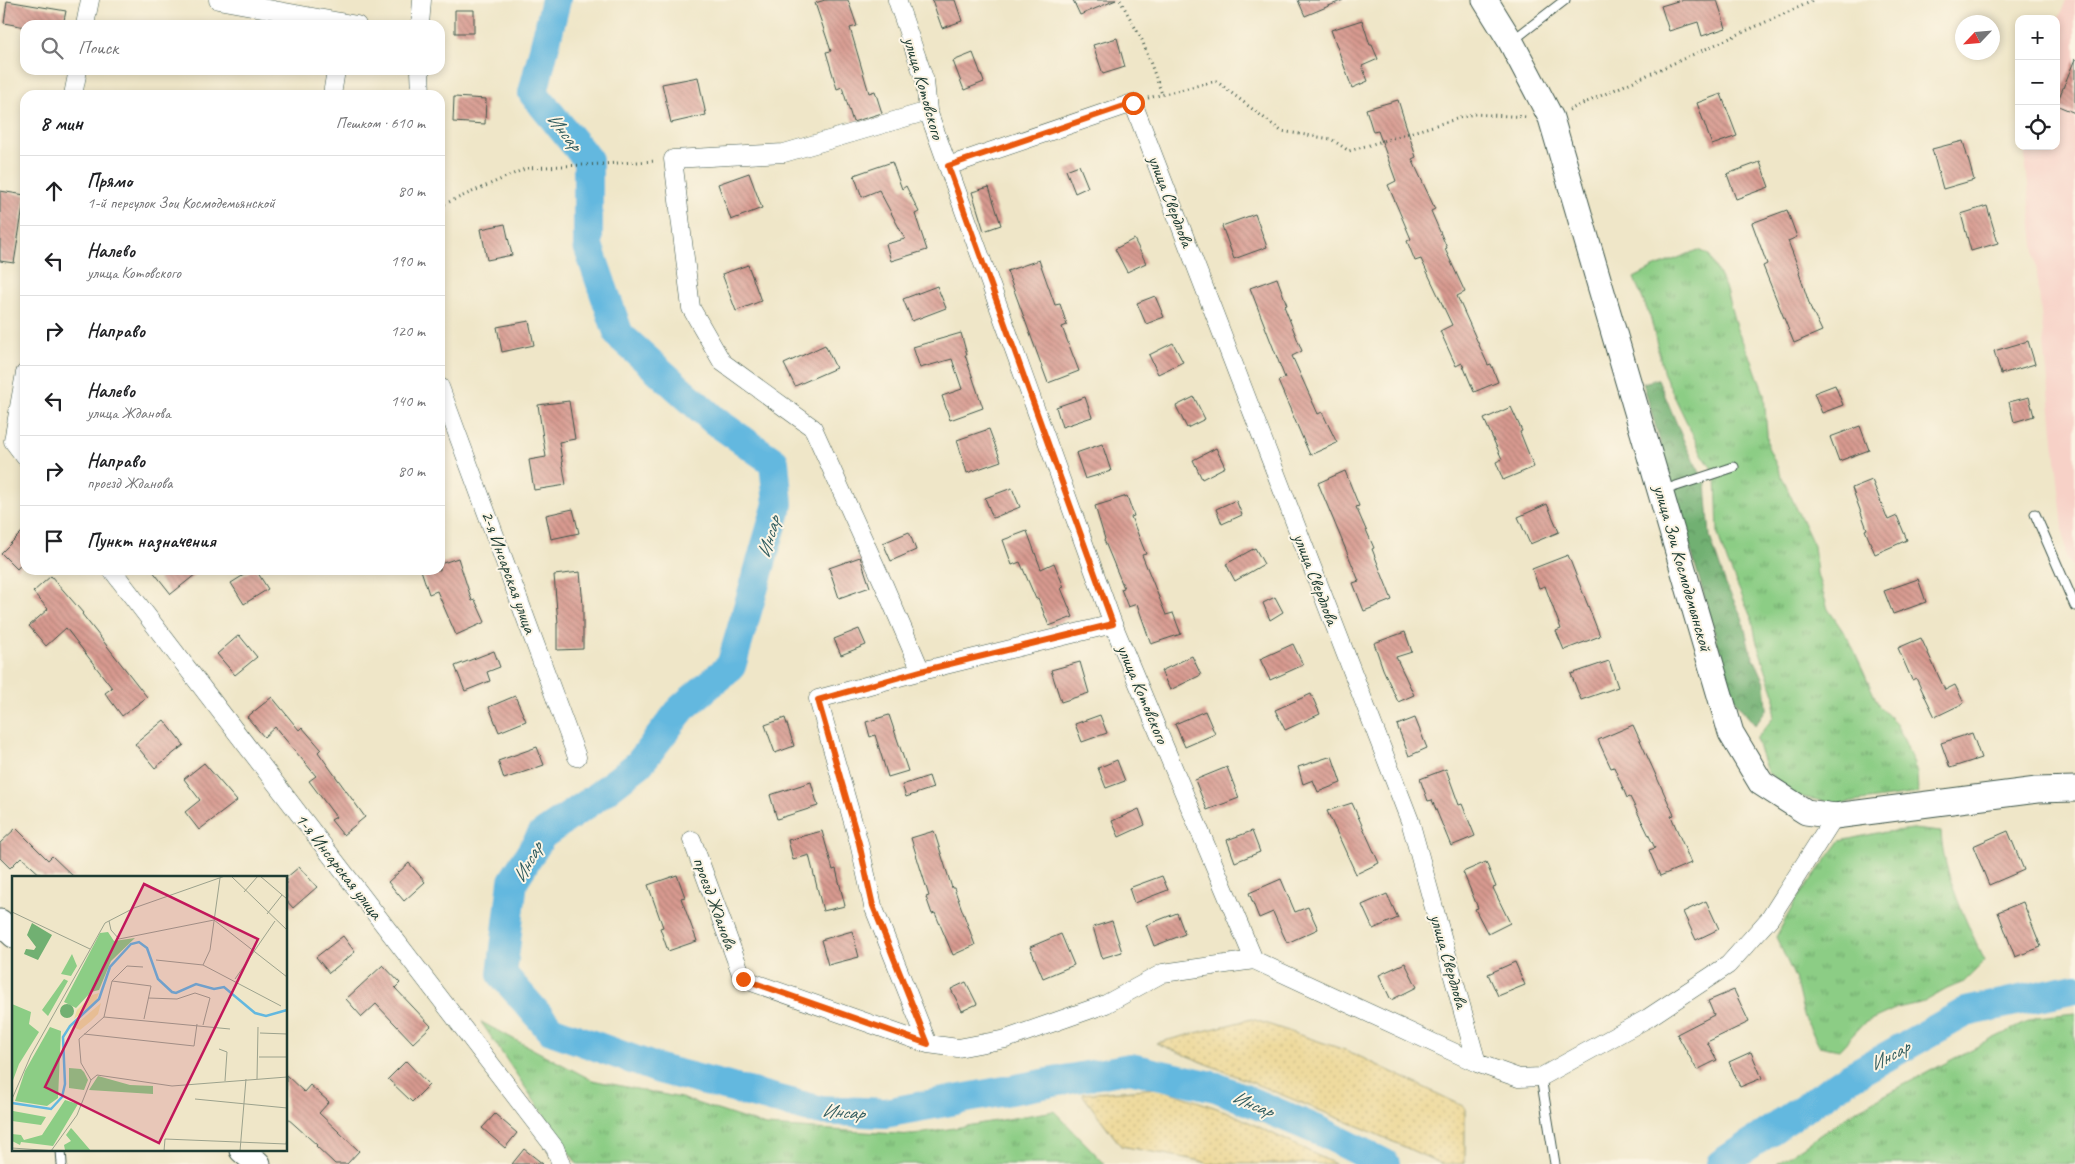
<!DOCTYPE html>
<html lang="ru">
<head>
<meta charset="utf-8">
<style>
	:root { --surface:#fff; --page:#f6f6f6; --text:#202124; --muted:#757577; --line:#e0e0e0 }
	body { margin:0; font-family:Caveat,sans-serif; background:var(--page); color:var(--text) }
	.controls { position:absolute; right:15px; top:15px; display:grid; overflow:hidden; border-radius:10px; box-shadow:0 2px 8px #0003 }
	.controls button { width:45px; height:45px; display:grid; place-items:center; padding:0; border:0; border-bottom:1px solid var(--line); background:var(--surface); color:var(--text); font:25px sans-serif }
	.compass { position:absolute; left:1955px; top:15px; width:45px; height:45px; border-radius:50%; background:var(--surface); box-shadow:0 2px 8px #0003; rotate:244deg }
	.stop { position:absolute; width:15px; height:15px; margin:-11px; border:4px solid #ea580c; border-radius:50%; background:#fff }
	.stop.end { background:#ea580c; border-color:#fff; box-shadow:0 1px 5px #0008 }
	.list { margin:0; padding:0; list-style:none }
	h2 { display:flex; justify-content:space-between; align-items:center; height:65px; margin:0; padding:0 20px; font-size:21px }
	h2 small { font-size:16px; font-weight:400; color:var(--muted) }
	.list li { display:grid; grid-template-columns:32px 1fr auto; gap:15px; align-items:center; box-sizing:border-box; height:70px; padding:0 20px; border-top:1px solid var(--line) }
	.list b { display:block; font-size:19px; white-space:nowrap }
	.list p { margin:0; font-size:16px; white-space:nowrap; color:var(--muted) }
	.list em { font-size:16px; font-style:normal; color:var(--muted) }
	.icon { flex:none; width:28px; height:28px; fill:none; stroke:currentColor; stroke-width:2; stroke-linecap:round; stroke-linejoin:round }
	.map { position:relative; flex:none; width:2075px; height:1164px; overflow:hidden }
	.search { position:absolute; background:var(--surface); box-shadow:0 2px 8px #0003; left:20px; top:20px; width:425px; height:55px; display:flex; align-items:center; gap:12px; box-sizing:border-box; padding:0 18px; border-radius:15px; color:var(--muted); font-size:19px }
	.panel { position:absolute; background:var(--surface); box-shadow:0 2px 8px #0003; left:20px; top:90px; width:425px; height:485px; border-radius:15px }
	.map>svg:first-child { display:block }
</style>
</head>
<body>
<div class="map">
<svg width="2075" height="1164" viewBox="0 0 2075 1164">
	<defs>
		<pattern id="grass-tufts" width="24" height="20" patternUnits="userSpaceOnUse" patternTransform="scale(1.25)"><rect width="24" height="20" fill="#8ccd85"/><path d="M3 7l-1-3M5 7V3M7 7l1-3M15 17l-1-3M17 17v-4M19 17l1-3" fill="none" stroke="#72a86e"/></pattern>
		<pattern id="forest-crowns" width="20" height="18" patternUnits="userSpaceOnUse" patternTransform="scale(1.25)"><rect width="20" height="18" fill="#71b072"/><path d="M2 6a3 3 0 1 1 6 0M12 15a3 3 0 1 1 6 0" fill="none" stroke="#5c905e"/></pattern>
		<pattern id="sand-dots" width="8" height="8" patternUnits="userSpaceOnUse" patternTransform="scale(1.25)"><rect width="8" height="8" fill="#eeda9e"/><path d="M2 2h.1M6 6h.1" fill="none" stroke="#ccbc89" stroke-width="1.8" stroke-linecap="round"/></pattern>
		<pattern id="building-back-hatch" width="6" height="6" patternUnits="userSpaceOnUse" patternTransform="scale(1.25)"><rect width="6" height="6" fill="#d89a90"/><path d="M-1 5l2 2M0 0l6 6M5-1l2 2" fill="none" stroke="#af7f76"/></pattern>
	</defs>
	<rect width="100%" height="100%" fill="#fcf5e5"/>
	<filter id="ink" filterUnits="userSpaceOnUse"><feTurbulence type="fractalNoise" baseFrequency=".02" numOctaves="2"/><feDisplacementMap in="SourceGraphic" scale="10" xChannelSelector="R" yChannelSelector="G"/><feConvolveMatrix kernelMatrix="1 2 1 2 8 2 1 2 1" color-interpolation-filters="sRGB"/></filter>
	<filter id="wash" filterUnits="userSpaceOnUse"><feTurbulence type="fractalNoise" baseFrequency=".0096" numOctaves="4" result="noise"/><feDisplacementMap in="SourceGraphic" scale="20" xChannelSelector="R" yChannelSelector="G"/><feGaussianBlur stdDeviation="1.12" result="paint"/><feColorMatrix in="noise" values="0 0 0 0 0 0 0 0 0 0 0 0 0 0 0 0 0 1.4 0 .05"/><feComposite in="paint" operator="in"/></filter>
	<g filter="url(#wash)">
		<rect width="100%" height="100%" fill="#efe6c8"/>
		<path fill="#f7d1c7" d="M2066,0H2075V569L2066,558L2024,146H2056V26Z"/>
		<path fill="url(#grass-tufts)" stroke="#56855c" d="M1698,250L1709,255L1725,287L1737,330L1752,361L1764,394L1768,447L1814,546L1817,574L1828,609L1849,640L1879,706L1895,722L1905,742L1917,772L1918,793L1840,804L1796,796L1767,772L1756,739L1773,718L1775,697L1756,640L1753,622L1724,554L1718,534L1716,475L1702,454L1664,375L1651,319L1634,278L1653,268Z
			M1913,829L1941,832C1943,874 1967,924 1985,961L1964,982L1947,989L1924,1002L1897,1008L1864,1023L1839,1050L1819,1046L1804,1016L1795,978L1776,937L1796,900L1840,841L1877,833Z
			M2075,1013V1164H1777L1858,1109L1972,1049L2037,1017Z
			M481,1022L592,1080L681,1098L766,1126L913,1135L1054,1111L1105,1164H577Z"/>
		<path fill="url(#forest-crowns)" stroke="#487653" d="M1658,379L1686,446L1706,484L1710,537L1726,585L1742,617L1750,650L1765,682L1767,708L1755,725L1734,700L1643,383Z"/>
		<path fill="url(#sand-dots)" stroke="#868c69" d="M1252,1019L1348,1051L1465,1107V1164H1442L1365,1129L1156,1043Z
			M1159,1088L1228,1112L1335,1164H1208L1201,1161L1121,1146L1082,1094Z"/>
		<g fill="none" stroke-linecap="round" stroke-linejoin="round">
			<path stroke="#63b8df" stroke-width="30" d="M556,0L533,93L588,160V246L619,335L715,421L774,462L778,504L731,666L682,708L639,764L590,802L542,835L513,881L502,974L551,1030L659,1069L818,1110L885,1113L1130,1068L1216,1087L1322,1132L1385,1164
				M1721,1164L1850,1077L1966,1012L2075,988"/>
		</g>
		<g id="blocks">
			<path fill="url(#building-back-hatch)" d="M825,0H848L857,26L850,28L869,93L875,91L882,113L853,122L842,87L837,89L826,52L831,51L815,3Z
				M932,0H955L962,21L942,28Z
				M1073,0H1116L1080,15Z
				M1298,0H1343L1305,16Z
				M1681,0H1717L1726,28L1702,36L1698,22L1669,31L1661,6Z
				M7,1L66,11L63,25H25V27L4,23Z
				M455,10H474V33H455Z
				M1362,20L1370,45H1372L1378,59L1362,66L1368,81L1352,88L1331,30Z
				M1117,38L1125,67L1103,74L1093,45Z
				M973,53L984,82L964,90L953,61Z
				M2075,59V113L2056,105Z
				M698,77L706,115L671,123L662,84Z
				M1721,94L1737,136L1712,145L1697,103Z
				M454,97L486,99L485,124L453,122Z
				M1398,100L1416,157L1412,159L1435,209L1431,211L1447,248L1445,249L1465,292L1457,296L1488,365L1491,364L1498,382L1474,392L1462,363L1456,366L1440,331L1452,325L1421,259L1415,261L1407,241L1411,239L1388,185L1396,181L1378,131L1373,132L1366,109Z
				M1963,141L1974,180L1943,189L1932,149Z
				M892,162L902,189L906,186L919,212L915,214L927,250L891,261L886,244L905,239L879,190L862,197L854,175Z
				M1760,162L1769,187L1736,199L1727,174Z
				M1079,165L1088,187L1075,193L1066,170Z
				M749,173L762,208L731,220L718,184Z
				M989,187L1001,225L984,231L972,192Z
				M0,191L25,195L14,263L0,261Z
				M1987,206L1998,243L1971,251L1961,214Z
				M1787,210L1797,237L1788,241L1800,272L1799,273L1812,312H1813L1822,331L1794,343L1763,266L1767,264L1752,223Z
				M1255,214L1267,247L1234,259L1222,226Z
				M505,224L512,255L487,260L481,229Z
				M1134,239L1146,263L1127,272L1115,249Z
				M1039,260L1055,305L1060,304L1067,325L1062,327L1079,371L1048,383L1007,271Z
				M748,265L761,301L736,311L722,274Z
				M1277,278L1287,305L1284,306L1302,351L1292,356L1318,414L1322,412L1337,443L1310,455L1278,381L1285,378L1250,288Z
				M937,286L946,308L912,321L903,299Z
				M1155,296L1164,317L1146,324L1137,303Z
				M529,321L534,345L502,352L497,327Z
				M961,333L967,355H965L983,408L950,420L942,396L962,389L952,359L920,368L913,347Z
				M2028,341L2035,364L2001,374L1994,351Z
				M1173,343L1183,362L1158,374L1149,355Z
				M825,345L836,368L795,386L784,364Z
				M1835,385L1843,405L1822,413L1814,393Z
				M1085,397L1092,417L1062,427L1056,407Z
				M1194,397L1205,419L1187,428L1176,406Z
				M2029,397L2034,416L2014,422L2009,402Z
				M569,401L575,439L559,442L566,485L534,490L529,460L546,457L538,405Z
				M1511,407L1522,431L1520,432L1534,467L1503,480L1496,462L1502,459L1484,419Z
				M1860,426L1869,450L1839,461L1830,437Z
				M989,429L1001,461L967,473L957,440Z
				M1102,444L1111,471L1085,479L1076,453Z
				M1216,448L1225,467L1202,479L1193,460Z
				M1345,471L1359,506L1356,507L1374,548L1372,549L1392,600L1364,611L1353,583L1359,581L1318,483Z
				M1872,480L1888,520L1897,516L1907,540L1875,554L1865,530L1867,529L1852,488Z
				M1012,488L1020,507L993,518L985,498Z
				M1127,496L1134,516L1131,517L1146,554L1142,555L1166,615L1173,613L1181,634L1151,644L1137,604L1128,607L1121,589L1124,588L1104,540L1105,539L1095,506Z
				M1236,500L1242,515L1222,524L1216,509Z
				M1547,504L1559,532L1530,544L1518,517Z
				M573,509L579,533L551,539L546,515Z
				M25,529V560L17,569L1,553Z
				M1027,531L1041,569L1054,563L1064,587L1061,588L1073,617L1049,626L1038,598L1036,599L1020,562L1012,565L1003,540Z
				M909,532L916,550L891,561L883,543Z
				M1255,548L1264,564L1235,581L1226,564Z
				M1568,555L1600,636L1564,650L1556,631L1561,629L1545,586L1539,588L1532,569Z
				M860,557L870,587L839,598L829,568Z
				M458,558L472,601L475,600L485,622L456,635L437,591L429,594L421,570H440V564Z
				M152,570H201L171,594Z
				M252,570H256L268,589L244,604L231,583Z
				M580,572L583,605V649L557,650V623H558L554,575Z
				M51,576L83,613L82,614L147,697L122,716L105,693L112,688L66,628L46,646L29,626L48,609L33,592Z
				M1918,579L1926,602L1893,614L1884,591Z
				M1275,597L1283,612L1270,620L1263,603Z
				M859,629L866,645L841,655L834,639Z
				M1405,632L1412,652L1396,657L1414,695L1398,702L1383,669L1374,643Z
				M239,635L257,657L235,675L217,654Z
				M1921,638L1945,690L1955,685L1964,703L1935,717L1916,678L1912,680L1898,648Z
				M1293,644L1303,665L1270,680L1260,659Z
				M494,651L500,667L487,672L490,681L465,691L455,666Z
				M1192,656L1201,675L1170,690L1161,671Z
				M1609,661L1618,687L1581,700L1571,674Z
				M1080,662L1089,693L1061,702L1051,670Z
				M1311,694L1320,714L1285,730L1275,710Z
				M515,696L526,721L499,732L489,707Z
				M272,697L299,730L302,727L321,749L318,752L365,817L343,835L331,820L336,817L309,781L316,776L275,727L264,737L247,717Z
				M1205,711L1215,734L1185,747L1175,724Z
				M889,715L908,771L888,777L875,735L870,737L866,722Z
				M1100,715L1107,733L1082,742L1075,724Z
				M785,718L794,746L775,753L765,725Z
				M1415,718L1427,748L1409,756L1397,725Z
				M164,720L184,745L155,768L135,744Z
				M1633,725L1674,815L1671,816L1691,863L1660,876L1649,850L1655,848L1630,797L1627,798L1614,767L1611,768L1598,740Z
				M1972,733L1981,758L1950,768L1941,743Z
				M537,747L544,765L504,779L498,761Z
				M1332,756L1341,783L1318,792L1313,780L1303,784L1298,767Z
				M1117,760L1125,781L1106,788L1098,768Z
				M204,763L237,801L199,830L185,812L200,800L184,779Z
				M1227,767L1239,798L1207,810L1195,780Z
				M1446,769L1459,805L1462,804L1475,836L1451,846L1432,800L1428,801L1420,779Z
				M929,776L933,788L906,797L902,785Z
				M811,782L818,806L777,819L770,795Z
				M1352,803L1379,863L1356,874L1327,811Z
				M1139,809L1145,825L1119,837L1112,821Z
				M16,828L48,860L52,856L75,878H44L21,857L10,868L0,858V843Z
				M822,831L833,870L836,869L845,906L823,911L809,855L793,860L788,840Z
				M934,831L952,888H954L975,945L953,955L935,913L932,914L926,897L929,896L911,838Z
				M1252,831L1260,852L1235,862L1227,840Z
				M2008,831L2024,870L1989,885L1973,846Z
				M1486,862L1496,887L1493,888L1510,923L1488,934L1475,909L1478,908L1463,872Z
				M409,863L425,882L404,901L388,882Z
				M299,867L317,887L293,908L286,900V878Z
				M677,875L685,897L681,898L697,941L668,951L660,928L663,927L648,885Z
				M1162,876L1168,890L1134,903L1129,888Z
				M1281,879L1295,912L1308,907L1318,929L1287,943L1273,912L1259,918L1249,893Z
				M1387,894L1398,918L1373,929L1362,905Z
				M1706,901L1719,929L1696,940L1683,912Z
				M2023,902L2041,947L2015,957L1998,912Z
				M1177,913L1185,934L1154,946L1146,925Z
				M1112,921L1122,952L1102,958L1093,927Z
				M852,931L859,957L828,965L821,940Z
				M1061,934L1074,965L1043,978L1030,947Z
				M343,936L355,952L329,973L316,957Z
				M1515,962L1525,985L1498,996L1488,974Z
				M1405,963L1417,987L1391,1000L1379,975Z
				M383,965L400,983L395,988L431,1026L413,1043L376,1004L362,1017L346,999Z
				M966,982L977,1004L962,1011L951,989Z
				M1734,990L1749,1022L1707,1042L1717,1060L1697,1070L1677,1034L1714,1015L1708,1001Z
				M1751,1052L1762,1078L1740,1087L1729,1062Z
				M406,1061L429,1085L412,1102L388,1079Z
				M286,1075L304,1092L310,1085L329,1102L319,1113L359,1151L347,1164H335L316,1146L317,1145L286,1117Z
				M495,1114L517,1133L505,1148L482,1128Z
				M524,1149L543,1164H512Z"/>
		</g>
	</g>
	<g filter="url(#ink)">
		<use href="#blocks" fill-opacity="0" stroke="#3e564a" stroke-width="1"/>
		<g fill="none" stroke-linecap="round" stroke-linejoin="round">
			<defs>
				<path id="lane" d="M1512,41L1565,0
					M1661,491L1734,467
					M2035,514L2075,606
					M1541,1077L1555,1164
					M61,1150L62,1164"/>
				<path id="street" d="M218,0L357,25
					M897,0L925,81L928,111L1113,624L1254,960
					M85,25L90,0
					M420,25L422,0
					M420,70L421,95
					M73,95L78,70
					M332,95L336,70
					M948,166L1133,103L1410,821L1477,1063
					M25,373L13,441L25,457
					M440,387L577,757
					M112,570L555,1148L561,1164
					M921,671L884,585L813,428L722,362L691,308L673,159L784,153L928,111
					M692,840L743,979L928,1044L958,1048L1006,1039L1106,1004L1163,973L1254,960L1477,1063L1519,1078L1541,1077L1648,1018L1728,965L1770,918L1835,816
					M928,1044L873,906L859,843L818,699L921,671L1113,624"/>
				<path id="secondary" d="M1485,0L1511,42L1551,118L1731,733L1761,783L1806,812L1835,816L2037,790L2075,789
					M0,922L14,935
					M242,1150L258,1164"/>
			</defs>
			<use href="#lane" stroke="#3e564a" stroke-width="11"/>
			<use href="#street" stroke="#3e564a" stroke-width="19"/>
			<use href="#secondary" stroke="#3e564a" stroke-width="27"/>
			<path stroke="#3e564a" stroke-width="3" stroke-dasharray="1 4" stroke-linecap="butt" d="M1120,0L1142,40L1162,94
				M1148,98L1216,81L1281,131L1331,139L1349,151L1473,114L1527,117
				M1569,110L1815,0
				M440,206L527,168L656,161"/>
			<use href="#lane" stroke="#fff" stroke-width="9"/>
			<use href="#street" stroke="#fff" stroke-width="18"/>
			<use href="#secondary" stroke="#fff" stroke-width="25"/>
		</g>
	</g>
	<g fill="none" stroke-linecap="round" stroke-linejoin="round" filter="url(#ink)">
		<path stroke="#ea580c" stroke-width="6" d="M743,979L928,1044L873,906L859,843L818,700L921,671L1113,624L948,166L1133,103"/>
	</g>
	<g text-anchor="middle" stroke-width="4" stroke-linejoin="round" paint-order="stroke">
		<g font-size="18" fill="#1f3d34" stroke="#fcf5e5">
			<text transform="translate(924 88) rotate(74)" y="6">улица Котовского</text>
			<text transform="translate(1171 201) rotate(69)" y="6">улица Свердлова</text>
			<text transform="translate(1683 568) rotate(74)" y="6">улица Зои Космодемьянской</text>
			<text transform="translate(509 572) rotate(70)" y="6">2-я Инсарская улица</text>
			<text transform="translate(1316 579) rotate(69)" y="6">улица Свердлова</text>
			<text transform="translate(1143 694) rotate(67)" y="6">улица Котовского</text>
			<text transform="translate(339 866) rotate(52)" y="6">1-я Инсарская улица</text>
			<text transform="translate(715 903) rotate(70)" y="6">проезд Жданова</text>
			<text transform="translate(1449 961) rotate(74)" y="6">улица Свердлова</text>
		</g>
		<g font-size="19" font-style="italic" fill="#305c5f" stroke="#fcf5e5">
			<text transform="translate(565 131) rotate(51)" y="7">Инсар</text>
			<text transform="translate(768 537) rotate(-74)" y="7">Инсар</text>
			<text transform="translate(527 862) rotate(-61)" y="7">Инсар</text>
			<text transform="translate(1889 1055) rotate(-29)" y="7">Инсар</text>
			<text transform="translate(1253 1103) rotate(23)" y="7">Инсар</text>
			<text transform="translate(843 1111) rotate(4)" y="7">Инсар</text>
		</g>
	</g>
	<g transform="translate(12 876)">
		<rect width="275" height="275" fill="#efe6c8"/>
		<path d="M96,56L102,65L123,62L99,85L87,114L79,116L64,132L52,126L88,57ZM60,78L65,90L59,100L49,98ZM52,103L56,105L36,140L30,134ZM0,128L19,136L17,148L27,156L7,188L0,207ZM38,151L49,155L46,222L35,230L3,225L13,195ZM57,192L69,193L72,196L76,204L72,214L57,212ZM86,200L118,209L141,210V218L77,214ZM53,224L66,228L41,270L9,266L8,269L0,265V258L9,259L12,264L30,259ZM59,252L61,254L79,275L53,274L52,269L59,265L54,259Z" fill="#8ccd85"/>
		<path d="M20,47L40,59L26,84L12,78L14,73L22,74L24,71L15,59ZM48 135a7 7 0 1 1 14 0a7 7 0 1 1-14 0Z" fill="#71b072"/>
		<path d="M87,117L84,125L62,143L65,134L80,119ZM89,127L86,138L79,145L68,154L61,151Z" fill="#eeda9e"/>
		<path d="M1,235L34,241L29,249L0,245Z" fill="#8ccd85"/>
		<path fill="none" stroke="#63b8df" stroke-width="2.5" d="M0,227L39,233L50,221L53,208L51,161L58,150L87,123L98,91L119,68L127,66L135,72L146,103L160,116L164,117L184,108L202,113L212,111L243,137L254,140L275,134"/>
		<path fill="none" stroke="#9ca28d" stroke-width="1" d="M219,0L275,54M248,0L275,23M232,16L246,0M0,36L78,73M255,38L270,19M97,45L99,54L107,63L202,44L275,101M144,84L191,89L269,130M191,89L198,74L208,2M223,103L263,45M100,105L139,110L132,143M136,122L165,123L183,117L198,122L191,149M92,141L218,153M248,157L275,158M72,158L182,170L185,148M207,173L215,176L213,205M247,181H275M245,203L246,151M79,204L69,187L67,163L92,141L100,105L115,90L131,91M0,223L19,179L93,47L122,32L213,0M183,223L275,232M0,272L44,275M39,275L65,239L79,204L85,199L160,210L275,201M152,275L153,263L274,268L275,262M228,275L234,203"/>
		<path fill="#c2185b" fill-opacity="0.15" stroke="#c2185b" stroke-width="2.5" d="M132,8L246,63L147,267L33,211Z"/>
		<rect width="275" height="275" fill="none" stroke="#1f3d34" stroke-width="2.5"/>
	</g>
</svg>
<div class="controls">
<button>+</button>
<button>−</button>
<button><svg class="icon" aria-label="locate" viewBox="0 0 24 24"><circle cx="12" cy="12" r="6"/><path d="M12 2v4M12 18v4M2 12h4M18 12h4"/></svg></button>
</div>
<svg class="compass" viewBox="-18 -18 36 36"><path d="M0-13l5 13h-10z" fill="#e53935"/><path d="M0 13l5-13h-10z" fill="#757577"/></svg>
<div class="stop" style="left:1133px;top:103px"></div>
<div class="stop end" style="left:743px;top:979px"></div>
<div class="search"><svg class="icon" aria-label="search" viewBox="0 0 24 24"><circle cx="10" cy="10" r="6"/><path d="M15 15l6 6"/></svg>Поиск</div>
<section class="panel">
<h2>8 мин<small>Пешком · 610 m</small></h2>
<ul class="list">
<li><svg class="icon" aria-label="ahead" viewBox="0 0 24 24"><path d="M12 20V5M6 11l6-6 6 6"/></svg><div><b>Прямо</b><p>1-й переулок Зои Космодемьянской</p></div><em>80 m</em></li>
<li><svg class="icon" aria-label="left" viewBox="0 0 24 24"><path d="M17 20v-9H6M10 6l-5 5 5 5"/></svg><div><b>Налево</b><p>улица Котовского</p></div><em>190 m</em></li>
<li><svg class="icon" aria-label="right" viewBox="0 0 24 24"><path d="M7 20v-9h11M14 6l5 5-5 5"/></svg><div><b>Направо</b></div><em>120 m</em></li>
<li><svg class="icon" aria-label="left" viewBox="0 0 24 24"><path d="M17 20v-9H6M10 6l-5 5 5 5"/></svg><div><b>Налево</b><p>улица Жданова</p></div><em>140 m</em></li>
<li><svg class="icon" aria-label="right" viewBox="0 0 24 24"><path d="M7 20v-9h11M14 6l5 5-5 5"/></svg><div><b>Направо</b><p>проезд Жданова</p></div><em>80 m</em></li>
<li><svg class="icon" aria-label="arrive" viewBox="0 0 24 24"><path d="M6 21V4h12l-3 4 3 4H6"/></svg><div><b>Пункт назначения</b></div></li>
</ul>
</section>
</div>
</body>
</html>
